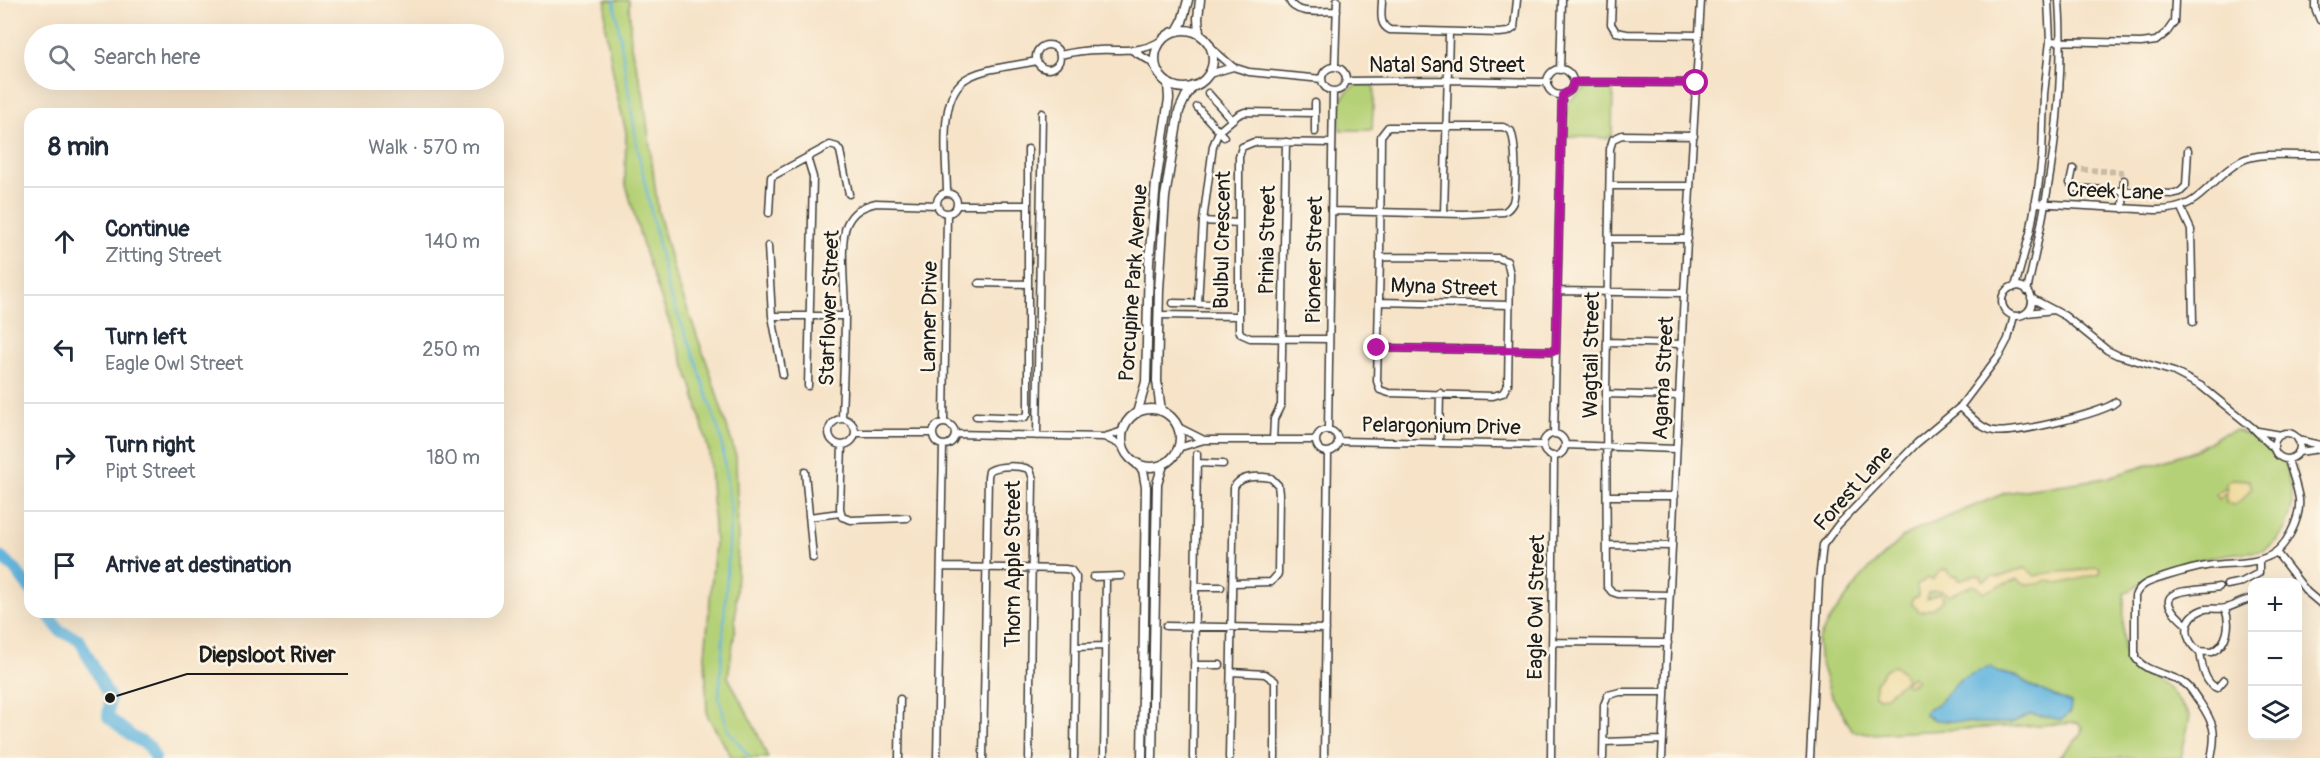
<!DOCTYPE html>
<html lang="en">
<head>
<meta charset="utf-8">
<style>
	:root { --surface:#fff; --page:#f6f6f7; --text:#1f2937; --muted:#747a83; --line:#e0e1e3 }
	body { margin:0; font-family:Pangolin,sans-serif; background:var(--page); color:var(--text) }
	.controls { position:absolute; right:18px; bottom:18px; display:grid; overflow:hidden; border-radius:12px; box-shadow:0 6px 24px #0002 }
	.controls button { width:54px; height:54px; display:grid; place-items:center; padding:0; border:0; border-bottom:2px solid var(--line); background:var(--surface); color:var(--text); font:30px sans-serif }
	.stop { position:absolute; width:18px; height:18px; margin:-14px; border:4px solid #b5179e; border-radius:50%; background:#fff }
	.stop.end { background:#b5179e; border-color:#fff; box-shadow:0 2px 6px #0008 }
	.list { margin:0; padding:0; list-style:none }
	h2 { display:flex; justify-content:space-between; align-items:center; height:78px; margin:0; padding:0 24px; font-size:26px }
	h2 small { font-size:20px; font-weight:400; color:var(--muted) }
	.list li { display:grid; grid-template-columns:39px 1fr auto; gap:18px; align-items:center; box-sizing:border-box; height:108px; padding:0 24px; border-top:2px solid var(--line) }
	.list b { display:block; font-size:22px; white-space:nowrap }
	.list p { margin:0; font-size:20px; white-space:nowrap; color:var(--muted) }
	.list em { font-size:20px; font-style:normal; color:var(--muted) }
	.icon { flex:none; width:33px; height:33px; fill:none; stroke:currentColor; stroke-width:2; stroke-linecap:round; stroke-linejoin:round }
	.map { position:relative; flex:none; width:2320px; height:758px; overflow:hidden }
	.search { position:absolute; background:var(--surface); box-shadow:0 6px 24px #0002; left:24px; top:24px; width:480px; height:66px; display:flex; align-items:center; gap:15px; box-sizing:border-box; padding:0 21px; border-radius:33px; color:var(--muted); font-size:22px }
	.panel { position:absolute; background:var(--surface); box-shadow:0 6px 24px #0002; left:24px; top:108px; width:480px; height:510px; border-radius:18px }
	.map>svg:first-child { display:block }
</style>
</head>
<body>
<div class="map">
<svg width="2320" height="758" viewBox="0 0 2320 758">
	<rect width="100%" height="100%" fill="#fcf5e5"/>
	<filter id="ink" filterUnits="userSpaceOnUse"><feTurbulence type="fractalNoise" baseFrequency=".0167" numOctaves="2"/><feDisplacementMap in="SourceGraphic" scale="12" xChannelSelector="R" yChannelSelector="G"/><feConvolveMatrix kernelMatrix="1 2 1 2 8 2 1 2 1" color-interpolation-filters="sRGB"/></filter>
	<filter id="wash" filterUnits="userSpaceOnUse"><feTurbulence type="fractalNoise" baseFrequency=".008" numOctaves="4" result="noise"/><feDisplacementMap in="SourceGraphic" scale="24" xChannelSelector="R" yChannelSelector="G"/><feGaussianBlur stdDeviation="1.35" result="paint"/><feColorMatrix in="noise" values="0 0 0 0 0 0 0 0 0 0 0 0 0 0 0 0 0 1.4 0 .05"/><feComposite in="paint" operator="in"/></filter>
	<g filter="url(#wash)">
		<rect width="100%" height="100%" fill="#f6e3c8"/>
		<path fill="#b5d177" stroke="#68764a" stroke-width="1.5" d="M606,0H629L631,47L643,91L658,210L675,275L709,369L736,456L738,537L735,630L728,677L756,730L768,758H732L707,715L705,656L715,542L709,452L693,389L645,253L625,181L626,132L617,95L605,26Z
			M1357,85H1374L1372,130H1340C1339,112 1338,92 1357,85Z
			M1596,85L1613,86L1612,135L1607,138L1565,136C1564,107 1567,94 1596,85Z
			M2236,430L2266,444L2271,454L2284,462L2292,490V508L2286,527L2277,541L2263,551L2228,554L2170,565L2124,594L2123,648L2132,667L2169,689L2190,716L2181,758H2058L2080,736L2082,728L2078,723L1868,734L1853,731L1830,693L1819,657L1818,641L1828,622L1864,574L1907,534L2005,493L2106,478L2196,450L2222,434Z"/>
		<path fill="#eeda9e" stroke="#857b5d" stroke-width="1.5" d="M2232,479L2249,480L2252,488L2241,501L2233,505L2226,502V492L2219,499L2216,494L2224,488L2227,491L2226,483Z
			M2096,567L2100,568L2099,574L2060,584L2047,580C2038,586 2025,586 2017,579L1984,592L1973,585L1949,595C1941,589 1937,589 1928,593L1927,599L1940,593L1944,599L1933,608L1920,612L1911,603L1912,599L1918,596L1917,585L1928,578L1932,580L1939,572L1946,569L1952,576H1958V580L1975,575L1981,576L1983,581L1993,576C2004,580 2022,565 2027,569C2030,571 2032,574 2035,576C2056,569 2076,574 2096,567Z
			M1894,666L1902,671L1906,678L1904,681L1910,680L1912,677L1916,680V682L1907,685L1904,681L1886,696L1879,697L1875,695V683L1886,669Z"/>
		<path fill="#63b6df" stroke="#40697e" stroke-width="1.5" d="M1990,666L1997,672L2020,677L2029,685L2071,703L2070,713L2061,720L2031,714L2012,723H1977L1935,720L1925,715V712L1939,702L1960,679Z"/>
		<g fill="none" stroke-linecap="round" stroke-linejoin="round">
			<path stroke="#63b6df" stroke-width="2" d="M614,0L638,151L668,290L696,361L721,438L731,513L719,698L728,730L750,758"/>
			<path stroke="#63b6df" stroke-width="12" d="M0,557L14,568L30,589
				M46,612L60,631L79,639L110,698L108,717L133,737L149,746L155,758"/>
		</g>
	</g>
	<g filter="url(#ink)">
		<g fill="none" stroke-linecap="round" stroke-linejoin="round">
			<path stroke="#cabba6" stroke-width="6" stroke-dasharray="6 3" stroke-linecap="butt" d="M2073,169L2121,172L2124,180"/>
			<defs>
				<path id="minor" d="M1289,0C1295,16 1322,11 1337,11
					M1382,0C1382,11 1378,25 1390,30L1499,33L1508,32L1514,28L1517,0
					M1612,0L1611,24L1616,32L1627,34L1699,35
					M2315,0V8L2320,20
					M2050,41L2141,43L2156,41L2167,32L2174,22L2175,0
					M1036 57a12 12 0 1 1 24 0a12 12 0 1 1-24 0Z
					M1210,47L1233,67L1249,72L1322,79
					M1133,51L1150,61L1157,70
					M1060,55C1073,52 1085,50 1098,50C1121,49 1143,54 1163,39
					M1335,66L1337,0
					M1322 79a12 12 0 1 1 24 0a12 12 0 1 1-24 0Z
					M1547 82a13 13 0 1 1 26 0a13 13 0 1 1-26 0Z
					M1560,70L1562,0
					M1209,74L1233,67
					M1347,81L1448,80L1548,82
					M1573,82L1696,83
					M1208,93L1232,120
					M1197,107L1224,137
					M1315,132V103
					M807,157L813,177L808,386
					M2073,169L2070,183L2073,188L2171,194L2180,192L2186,186L2188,150
					M1610,186H1690
					M947,193C947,161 936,93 969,77C989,67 1015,66 1037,61
					M937 203a10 10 0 1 1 20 0a10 10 0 1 1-20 0Z
					M2035,203L2155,210C2203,211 2206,180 2241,161C2259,151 2299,156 2320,155
					M957,205H1028V149
					M2181,208L2191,230L2193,322
					M2123,209L2124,180
					M1331,211L1463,214L1504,212C1509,209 1511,207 1513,202C1517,188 1516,144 1511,131L1503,127H1388L1381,136L1380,257
					M769,213L771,177L830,145L837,147L840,151L849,194
					M1444,213L1449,33
					M1203,221L1239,223
					M1609,239H1688
					M768,246L772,316L783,375
					M1380,257L1498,258L1507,261L1510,274L1508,384L1503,393L1493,396L1389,393L1380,390L1377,381Z
					M979,283L1028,284
					M2002 301a15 15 0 1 1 30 0a15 15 0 1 1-30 0Z
					M2015,287L2030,233L2038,189L2042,156L2044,94L2050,41L2048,0
					M1557,291L1684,293
					M2027,291C2049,195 2066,99 2059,0
					M2031,298L2065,316L2107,350L2117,355L2174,372L2201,386L2253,428L2274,449
					M1379,302L1509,305
					M1173,303L1218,304
					M1198,303L1203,221L1213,146L1219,131L1238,115L1245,112L1315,113
					M2027,313L2054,310
					M1158,315L1237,316
					M772,316H845
					M1329,339L1250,338L1241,334L1239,330V157L1242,147L1254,142L1332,143
					M1607,342L1682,344
					M1377,348L1556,351
					M1606,394L1679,396
					M1960,407C1970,415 1981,429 1994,431C2012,435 2104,413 2116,402
					M976,416L1024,418L1028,414V205
					M842,419C843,384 845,348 845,312C845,291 839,241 847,224C853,211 863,206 876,203L937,205
					M829 432a13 13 0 1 1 26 0a13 13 0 1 1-26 0Z
					M944,422L947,213
					M933 434a11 11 0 1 1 22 0a11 11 0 1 1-22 0Z
					M1178,427L1204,440
					M1316 441a11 11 0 1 1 22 0a11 11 0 1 1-22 0Z
					M1328,430L1333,91
					M2258,431L2281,435
					M2274 446a13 13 0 1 1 26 0a13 13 0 1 1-26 0Z
					M855,433H932
					M955,434L1104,437L1123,431
					M1554,434L1562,95
					M1543 445a11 11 0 1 1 22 0a11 11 0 1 1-22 0Z
					M1037,436L1042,113
					M1104,437L1123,446
					M1273,440L1274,419L1281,405L1286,142
					M2298,440L2320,445
					M1338,441L1543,445
					M1439,443L1440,393
					M842,445L840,508L842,517L851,520L907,518
					M1565,445L1676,449
					M1178,448L1204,440H1316
					M2299,452L2320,449
					M1197,463L1223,464
					M805,472L813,558
					M1608,496H1675
					M809,517L840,513
					M1607,545L1672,546
					M2276,552L2307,592L2320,603
					M941,567L1065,569L1071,570L1076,577L1074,758
					M1093,577L1121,576
					M2227,585L2242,582L2259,573V560
					M1195,587H1221
					M1670,595L1618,594L1612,592L1607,586L1606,394L1610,149L1613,139L1622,135L1694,136
					M2225,609C2231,624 2228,644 2212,652L2198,651C2184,639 2182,618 2202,610C2210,607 2218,610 2226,608C2235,606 2242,600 2252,599
					M2187,625C2141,586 2194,592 2219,587
					M1166,626L1326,629
					M1552,642L1668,643
					M1076,647L1104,646
					M2200,652C2202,665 2204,683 2217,688L2224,680
					M1194,665H1220
					M1232,672L1265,674L1275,681V758
					M1604,742L1663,740
					M899,758L900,699
					M937,758L943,445
					M983,758L988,477L989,471C999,465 1020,465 1030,470L1033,479L1029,758
					M1104,758L1106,577
					M1193,758L1197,454
					M1229,758L1234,487C1241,475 1259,476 1271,478L1278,485L1279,494L1278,574L1271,582L1233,583
					M1324,758L1328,453
					M1551,758L1554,456
					M1603,758L1604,705L1608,695L1620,692H1665
					M1662,758L1684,293L1701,0
					M1810,758L1819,580L1823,545L1838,525L1917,443L1960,407L2000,354L2008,339L2014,316
					M2211,758C2217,732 2214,723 2199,701C2194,695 2191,687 2184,683C2169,673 2145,673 2135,657V596C2140,583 2152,581 2164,577C2180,572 2196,567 2213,565C2231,563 2251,564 2267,557C2286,550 2301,518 2299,499C2297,486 2292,473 2288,460"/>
				<path id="tertiary" d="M1155 59a29 29 0 1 1 58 0a29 29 0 1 1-58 0Z
					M1177,31L1182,22L1188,0
					M1199,34L1198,18L1200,0
					M1122 438a29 29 0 1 1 58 0a29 29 0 1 1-58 0Z
					M1161,411L1157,381L1159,290L1165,197L1179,111L1186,96L1193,86
					M1137,413L1146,382L1149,262L1156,183L1169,99L1168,83
					M1137,464L1143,470L1146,487L1142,758
					M1152,758L1157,484L1163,465"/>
			</defs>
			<use href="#minor" stroke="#3d3a36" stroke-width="9"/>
			<use href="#tertiary" stroke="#3d3a36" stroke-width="11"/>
			<use href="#minor" stroke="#fff" stroke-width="6"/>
			<use href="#tertiary" stroke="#fff" stroke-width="8"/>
		</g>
	</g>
	<g fill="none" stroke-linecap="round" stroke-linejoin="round" filter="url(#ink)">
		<path stroke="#b5179e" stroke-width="8" d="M1377,348L1556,351L1562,95L1571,90L1573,82L1696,83"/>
	</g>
	<g text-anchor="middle" stroke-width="5" stroke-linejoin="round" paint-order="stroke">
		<g font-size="21" fill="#1c1c1c" stroke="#fcf5e5">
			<text x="1447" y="72">Natal Sand Street</text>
			<text transform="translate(2115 191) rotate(2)" y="7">Creek Lane</text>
			<text transform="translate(1222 240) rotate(-89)" y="7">Bulbul Crescent</text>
			<text transform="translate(1267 240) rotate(-89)" y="7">Prinia Street</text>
			<text transform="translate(1314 260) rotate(-89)" y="7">Pioneer Street</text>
			<text transform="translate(1133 283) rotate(-86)" y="7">Porcupine Park Avenue</text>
			<text transform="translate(1444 287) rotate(2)" y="7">Myna Street</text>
			<text transform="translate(829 308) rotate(-88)" y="7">Starflower Street</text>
			<text transform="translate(929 317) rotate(-89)" y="7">Lanner Drive</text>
			<text transform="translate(1591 355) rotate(-89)" y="7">Wagtail Street</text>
			<text transform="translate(1663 378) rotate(-87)" y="7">Agama Street</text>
			<text transform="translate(1441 426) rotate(1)" y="7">Pelargonium Drive</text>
			<text transform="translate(1853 488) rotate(-48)" y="7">Forest Lane</text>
			<text transform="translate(1013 564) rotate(-90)" y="7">Thorn Apple Street</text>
			<text transform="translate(1536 607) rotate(-89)" y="7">Eagle Owl Street</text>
		</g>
	</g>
	<path fill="none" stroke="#1c1c1c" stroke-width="2" d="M110 698L187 674H348"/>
	<circle fill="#1c1c1c" stroke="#fcf5e5" stroke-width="2" cx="110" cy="698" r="6"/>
	<g font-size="22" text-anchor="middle" font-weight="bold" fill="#1c1c1c" stroke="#fcf5e5" stroke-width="5" stroke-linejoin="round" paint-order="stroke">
		<text x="267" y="662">Diepsloot River</text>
	</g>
</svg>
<div class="controls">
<button>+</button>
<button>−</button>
<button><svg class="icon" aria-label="layers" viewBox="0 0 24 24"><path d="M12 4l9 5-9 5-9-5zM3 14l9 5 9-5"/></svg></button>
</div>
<div class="stop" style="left:1696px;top:83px"></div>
<div class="stop end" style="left:1377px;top:348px"></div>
<div class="search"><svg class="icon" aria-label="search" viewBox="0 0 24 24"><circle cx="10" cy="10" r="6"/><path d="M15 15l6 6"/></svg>Search here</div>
<section class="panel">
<h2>8 min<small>Walk · 570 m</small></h2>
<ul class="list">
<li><svg class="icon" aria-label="ahead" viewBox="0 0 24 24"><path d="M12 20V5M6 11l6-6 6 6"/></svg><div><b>Continue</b><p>Zitting Street</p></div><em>140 m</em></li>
<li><svg class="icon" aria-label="left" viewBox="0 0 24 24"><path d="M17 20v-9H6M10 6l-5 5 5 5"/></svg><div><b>Turn left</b><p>Eagle Owl Street</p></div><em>250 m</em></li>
<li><svg class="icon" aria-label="right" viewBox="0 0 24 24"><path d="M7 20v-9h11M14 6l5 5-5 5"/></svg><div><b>Turn right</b><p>Pipt Street</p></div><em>180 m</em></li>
<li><svg class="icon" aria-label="arrive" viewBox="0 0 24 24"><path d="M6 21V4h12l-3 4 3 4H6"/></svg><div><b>Arrive at destination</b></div></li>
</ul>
</section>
</div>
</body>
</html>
